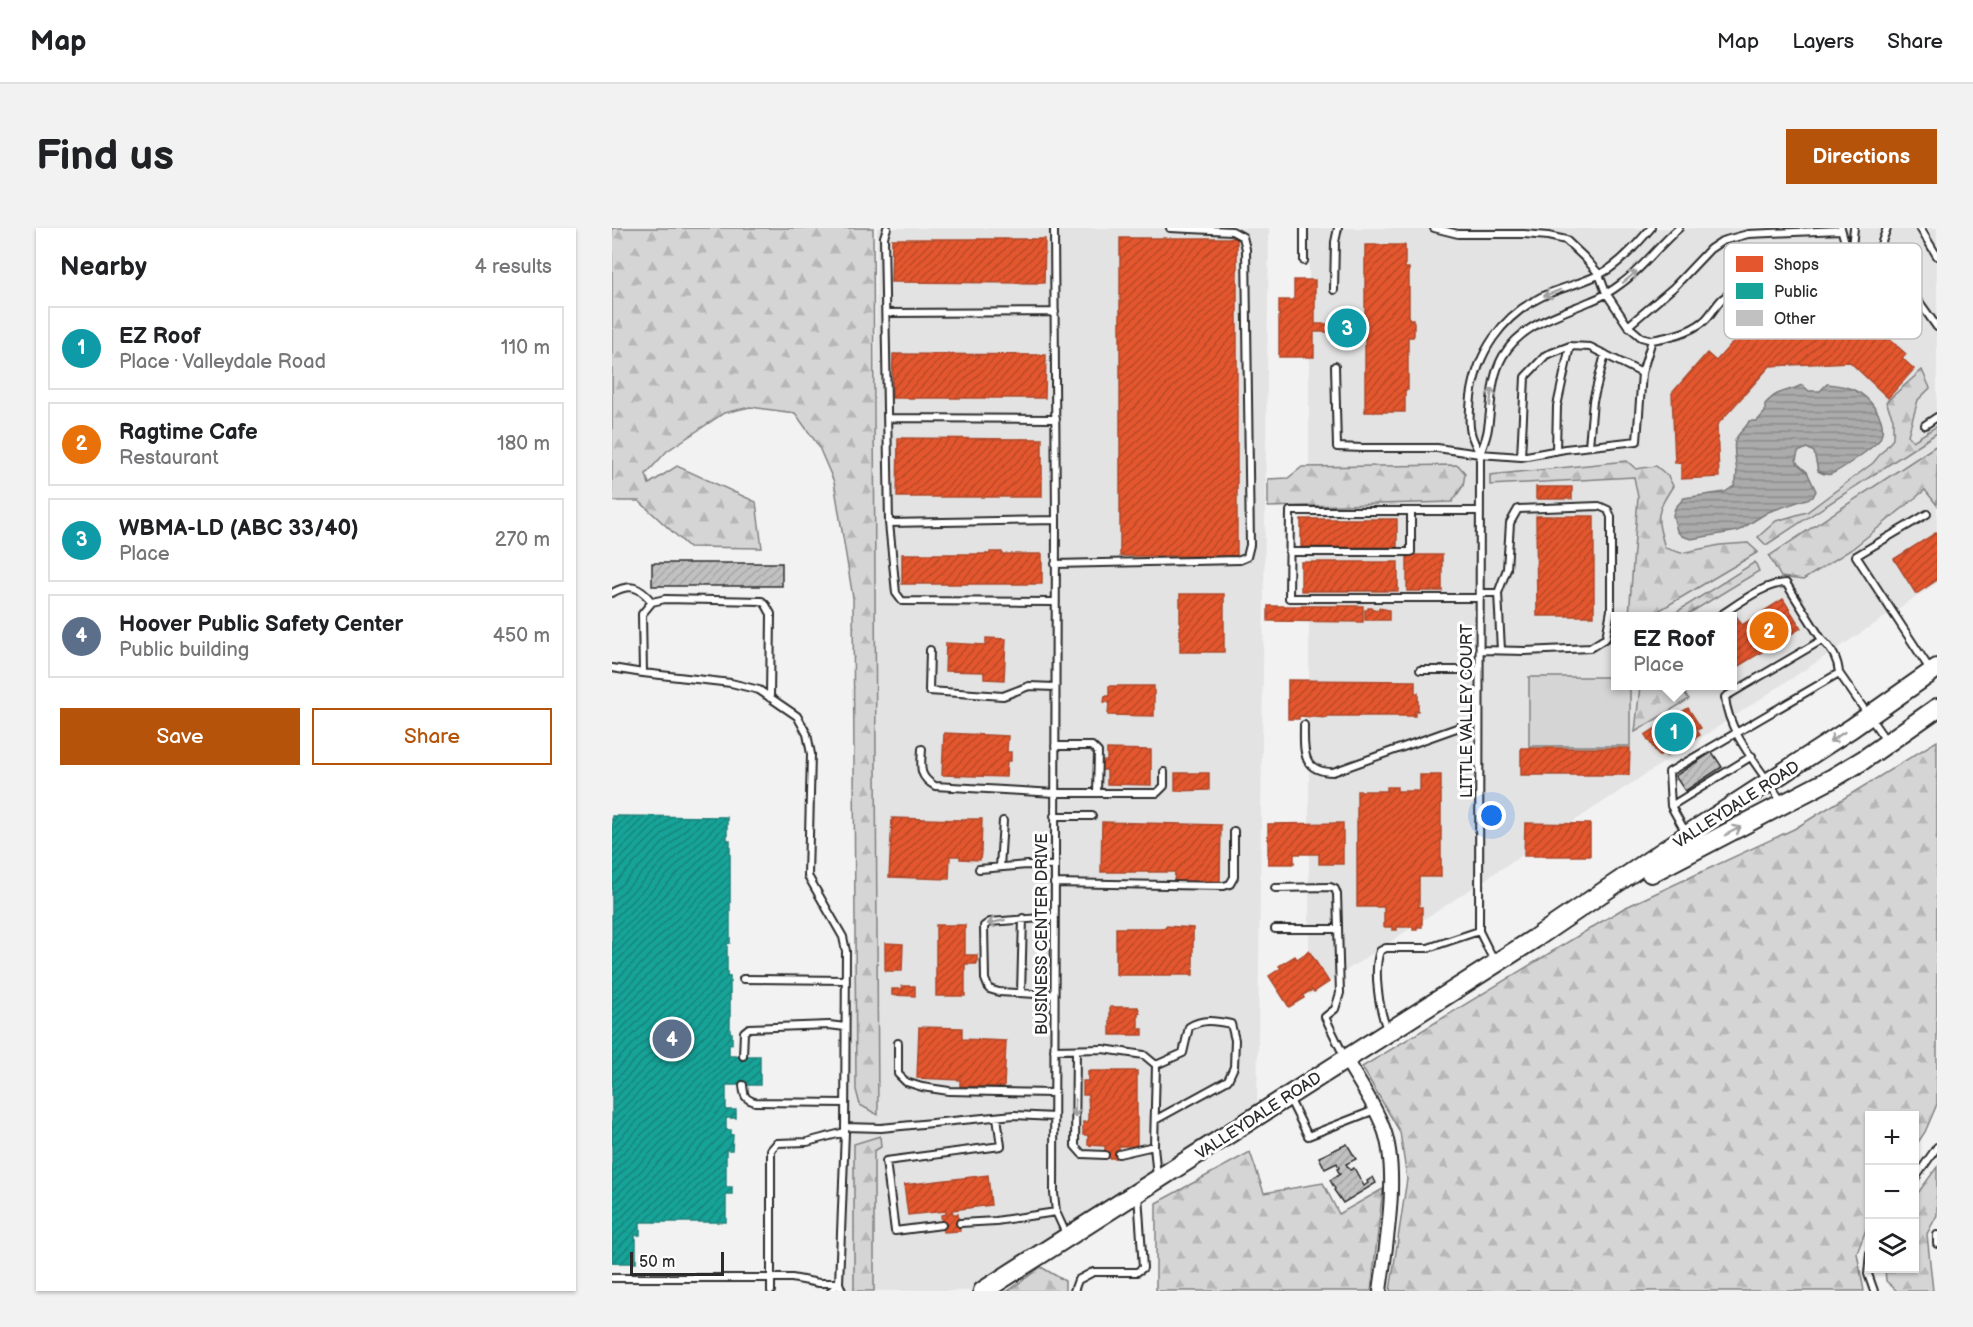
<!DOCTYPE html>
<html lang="en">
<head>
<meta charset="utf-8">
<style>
	:root { --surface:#fff; --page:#f2f2f2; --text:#202124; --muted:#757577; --line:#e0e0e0; --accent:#b45309 }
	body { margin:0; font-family:"Balsamiq Sans",sans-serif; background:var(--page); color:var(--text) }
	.controls { position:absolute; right:18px; bottom:18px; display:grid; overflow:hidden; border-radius:0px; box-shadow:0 2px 4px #0004 }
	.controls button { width:54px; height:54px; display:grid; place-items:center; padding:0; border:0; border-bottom:2px solid var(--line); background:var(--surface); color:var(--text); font:30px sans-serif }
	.scale { position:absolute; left:18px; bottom:15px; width:94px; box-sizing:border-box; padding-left:6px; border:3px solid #2b2b2b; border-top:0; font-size:16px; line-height:21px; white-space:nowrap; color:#2b2b2b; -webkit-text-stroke:4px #fff; paint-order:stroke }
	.you { position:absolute; left:880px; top:588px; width:21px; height:21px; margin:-15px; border:4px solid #fff; border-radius:50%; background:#1a73e8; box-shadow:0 0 0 9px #1a73e833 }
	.badge { display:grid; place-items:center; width:39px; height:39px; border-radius:50%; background:var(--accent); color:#fff; font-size:20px; font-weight:700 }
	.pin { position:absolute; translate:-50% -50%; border:3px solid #fff; box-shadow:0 2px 6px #0006 }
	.popup { position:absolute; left:999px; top:384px; width:126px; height:78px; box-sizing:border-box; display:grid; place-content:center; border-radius:0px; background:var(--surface); filter:drop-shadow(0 2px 4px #0005); font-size:20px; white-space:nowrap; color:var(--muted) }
	.popup b { font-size:22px; color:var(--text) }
	.popup::after { content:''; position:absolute; left:50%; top:100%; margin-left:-12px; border:12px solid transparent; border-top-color:var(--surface) }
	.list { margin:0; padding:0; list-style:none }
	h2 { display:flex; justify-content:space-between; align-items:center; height:78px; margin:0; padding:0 24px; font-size:26px }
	h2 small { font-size:20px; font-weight:400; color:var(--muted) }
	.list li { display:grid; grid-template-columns:39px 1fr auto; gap:18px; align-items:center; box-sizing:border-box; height:84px; margin:0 12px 12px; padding:0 12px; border:2px solid var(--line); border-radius:0px }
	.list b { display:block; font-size:22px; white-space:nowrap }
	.list p { margin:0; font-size:20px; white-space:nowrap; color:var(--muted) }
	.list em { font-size:20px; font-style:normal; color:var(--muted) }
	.actions { display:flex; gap:12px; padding:18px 24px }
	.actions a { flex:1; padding:14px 0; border:2px solid var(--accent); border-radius:0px; text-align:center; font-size:21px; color:var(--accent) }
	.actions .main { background:var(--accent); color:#fff }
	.icon { flex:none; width:33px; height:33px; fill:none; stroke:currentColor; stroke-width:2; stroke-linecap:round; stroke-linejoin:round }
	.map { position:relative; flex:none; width:1325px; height:1063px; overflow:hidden; border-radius:0px }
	header { display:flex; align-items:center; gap:36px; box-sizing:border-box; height:84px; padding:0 30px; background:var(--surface); border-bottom:2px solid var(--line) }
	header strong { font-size:28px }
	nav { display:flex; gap:33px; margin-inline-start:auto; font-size:21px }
	.intro { display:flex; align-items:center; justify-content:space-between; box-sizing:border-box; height:144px; padding:0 36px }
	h1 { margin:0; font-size:42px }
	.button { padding:15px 27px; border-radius:0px; background:var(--accent); color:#fff; font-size:21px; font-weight:700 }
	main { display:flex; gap:36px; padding:0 36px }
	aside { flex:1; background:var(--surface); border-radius:0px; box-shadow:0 2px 4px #0004 }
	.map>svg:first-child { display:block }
</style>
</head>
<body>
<header>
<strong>Map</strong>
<nav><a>Map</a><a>Layers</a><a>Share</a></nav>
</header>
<div class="intro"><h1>Find us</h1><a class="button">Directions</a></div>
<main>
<aside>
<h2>Nearby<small>4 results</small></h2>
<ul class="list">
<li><span class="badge" style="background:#0f9aa8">1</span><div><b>EZ Roof</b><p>Place · Valleydale Road</p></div><em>110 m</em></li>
<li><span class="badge" style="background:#e8710a">2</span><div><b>Ragtime Cafe</b><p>Restaurant</p></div><em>180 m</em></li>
<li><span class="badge" style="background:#0f9aa8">3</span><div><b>WBMA-LD (ABC 33/40)</b><p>Place</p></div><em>270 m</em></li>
<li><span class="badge" style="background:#5c6f8a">4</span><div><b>Hoover Public Safety Center</b><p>Public building</p></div><em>450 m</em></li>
</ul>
<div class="actions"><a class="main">Save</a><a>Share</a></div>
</aside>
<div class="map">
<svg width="1325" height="1063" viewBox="0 0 1325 1063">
	<defs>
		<pattern id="forest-firs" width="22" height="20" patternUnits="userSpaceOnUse" patternTransform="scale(1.5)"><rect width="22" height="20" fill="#d5d5d5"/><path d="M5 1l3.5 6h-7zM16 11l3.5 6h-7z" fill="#b7b7b7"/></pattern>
		<pattern id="water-rules" width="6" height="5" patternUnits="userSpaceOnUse" patternTransform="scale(1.5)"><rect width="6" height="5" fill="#ababab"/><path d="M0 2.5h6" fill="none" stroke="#8b8b8b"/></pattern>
		<pattern id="shops-hatch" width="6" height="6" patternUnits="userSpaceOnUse" patternTransform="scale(1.5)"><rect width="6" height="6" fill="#e4572e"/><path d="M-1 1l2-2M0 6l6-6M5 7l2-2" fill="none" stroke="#b94827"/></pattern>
		<pattern id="public-hatch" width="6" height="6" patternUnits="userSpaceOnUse" patternTransform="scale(1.5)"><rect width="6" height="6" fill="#17a398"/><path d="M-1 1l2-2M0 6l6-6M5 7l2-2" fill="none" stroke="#15857c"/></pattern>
		<pattern id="building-hatch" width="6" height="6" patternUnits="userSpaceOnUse" patternTransform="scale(1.5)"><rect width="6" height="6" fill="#c1c1c1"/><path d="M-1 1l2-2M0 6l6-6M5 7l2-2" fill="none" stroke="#a6a6a6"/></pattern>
	</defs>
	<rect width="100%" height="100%" fill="#f2f2f2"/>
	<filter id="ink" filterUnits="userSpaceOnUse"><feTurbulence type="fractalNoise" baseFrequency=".0167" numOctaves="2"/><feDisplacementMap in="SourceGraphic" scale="12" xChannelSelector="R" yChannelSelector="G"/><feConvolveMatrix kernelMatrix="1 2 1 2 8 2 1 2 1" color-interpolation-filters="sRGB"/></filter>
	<g filter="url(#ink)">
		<path fill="#e3e3e3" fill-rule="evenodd" d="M265,0H657L645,888L375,1063H225L262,300Z
			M697,0H1325V355L697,767ZM1004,388H1120V458H1004Z"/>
		<path fill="#d5d5d5" stroke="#808080" stroke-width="1.5" d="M917,449H1003L1004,458H1018V518H917Z"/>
		<path fill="url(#forest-firs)" stroke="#808080" stroke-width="1.5" d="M0,0H261L266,887L248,877L244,862L241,370L222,254L206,217L183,185L138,179L112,185L55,223L34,246L37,256L65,238L144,274L150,320L77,319L27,273H0Z
			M1310,142L1318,160L1306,172L1296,207L1301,213L1325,198V205L1154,317L1146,309L1164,293L1195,284L1261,235L1281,211V191L1274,174Z
			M1325,217V277L1313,262L1240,321L1191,352L1169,349L1157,328Z
			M1015,233L1024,241L1044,238L1056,248L1061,258C1043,286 1044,288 1053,320L1069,325L1108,317L1136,315L1146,324L1038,388H1017L1026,269L1022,249L878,257V247Z
			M846,237L853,245L851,258L840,274L656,279V251L676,250L690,239Z
			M1143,334L1147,343L1073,388H1058Z
			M1028,458H1067L1077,471L1023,504Z
			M1325,513V876L1313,904L1303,919L1302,888H1258L1257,994L1245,1025L1252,1063H778L795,951L788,904L750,839L1012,680L1182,601Z
			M268,908L269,919L262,923V1063H242V916Z
			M638,924L652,965L711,955L727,986L771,961L759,1063H544V975Z
			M1325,939V987L1315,1006L1321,1063H1285L1274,1053L1273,1041L1302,1040L1303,969Z
			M429,1039L453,1053V1063H396Z"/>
		<path fill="url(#water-rules)" stroke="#787878" stroke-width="1.5" d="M1215,156C1224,157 1234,158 1242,162C1258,169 1277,193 1268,211C1265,217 1226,244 1219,246C1214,248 1210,245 1206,243L1202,224L1195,220L1186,224L1184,232L1186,236L1195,244L1204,263L1201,269L1156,284L1126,303L1079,311L1070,308L1065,303L1061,287L1063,280L1072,270L1113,264L1122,258C1129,244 1120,228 1123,213C1126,204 1134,201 1137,193H1145L1153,184V176C1168,160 1175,165 1190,157L1197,163H1208Z"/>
		<path fill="url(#shops-hatch)" stroke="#ac4a2d" stroke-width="1.5" d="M508,10H625V328H508Z
			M280,11H433L432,55L279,54Z
			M753,17H793V40H797V91H801V94H802V107L801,109H796V162H793V184H753V104H702V129H667V72H682V52H703V96H753Z
			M1242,79L1294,126L1290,130L1302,141L1276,170L1238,134L1158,138L1105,197L1107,249L1069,251V234L1063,235L1060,165L1095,125L1104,133L1138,95L1190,93L1189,81Z
			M281,126L434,127L433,170H280Z
			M286,210L430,211V269H285Z
			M924,259H960V271H924Z
			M924,288H982V388H925Z
			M689,291H785V319H689Z
			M1325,304V352L1304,366L1282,331Z
			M378,324H390V326H430V356H290V326H378Z
			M795,327H830V363H795Z
			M689,334H786V363H689Z
			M568,366H612V424H568Z
			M1171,371L1189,400L1120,442V388L1123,386L1130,397Z
			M656,378H751V394L656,393Z
			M756,380H760V382H767V380L777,382V392H753V382H756Z
			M374,410L394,411L392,452L372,451V444L333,443L334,415L374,417Z
			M676,452L803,453V465H806V483H803V488H715V490L687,488V491H676Z
			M497,458H542V488L496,487L497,474H492L493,468H497Z
			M1076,480L1089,500L1085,502L1088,507L1054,528L1051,524L1047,528L1033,507Z
			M332,505L396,508L395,524H399V533H395L394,549L330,547Z
			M909,520H1018L1017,547H909Z
			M495,521L539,522V557L495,556V542H489V533H495Z
			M563,545H597V562L563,563Z
			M808,547H829V649H807V679H810V699H805V702H801V699H785V702H780V699H772V679H745V563H775V559H785V563H808Z
			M280,590L349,592V591H370L369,624L368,632L348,631V628H338L337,651L277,649Z
			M490,594L609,597L608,654H562L563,644H489Z
			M731,595V636H707V626H682V636H656V596Z
			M913,595L978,596V628H912Z
			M324,697H353V727H365V736H353V768H324Z
			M554,698L581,700V747H504V700H554Z
			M273,715L291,716L290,743H273Z
			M697,723L717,754L702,764L700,762L691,767L692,770L677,779L657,748L669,740L667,738L683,728L685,731Z
			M290,758H303V768L280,767V761H290Z
			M498,779H526L528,785H526V801H531V807H498Z
			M307,799L350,800V811L394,813L392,859L348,858V852L305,850Z
			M476,843H525V918H507V930H493V918L476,917V907H471V894H476V886H477L476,867H471V853H476Z
			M376,947L379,977L340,982L341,986H346L348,1003L331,1004L329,987L334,986V983L296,987L292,957Z"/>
		<path fill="url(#public-hatch)" stroke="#1d7f77" stroke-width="1.5" d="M0,588L115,589V612H118V618H115H118V715L115,716V748H118V805H120V816H117V828H148V857H114V882H124V890H114V902H119V907H121L120,922H114V959H120V966H114V994H28V1007H23V1011H24V1035H0Z"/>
		<path fill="url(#building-hatch)" stroke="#2b2b2b" stroke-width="1.5" d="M40,335H170V358H40Z
			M1100,524L1110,539L1073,563L1063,548Z
			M735,916L744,931L734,936L738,942L742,940L752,958L756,955L755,953L761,949L764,955L731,975L722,962L723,961L718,952L728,946L725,941L727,940L725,935L713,941L707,929Z"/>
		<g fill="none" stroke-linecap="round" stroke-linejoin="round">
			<defs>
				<path id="service" d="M275,0L272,9L277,295L284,365L290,373L443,374
					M442,0L444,292L442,965L444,984L455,1008
					M692,0V33
					M822,0L846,6H912L936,8L954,12L973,30L987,46L994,65L1016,98L1062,59L1098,21L1110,13L1136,6L1229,2
					M1229,0L1238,33
					M1308,0L1325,28
					M1239,29L1242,0
					M1260,41L1308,75L1325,99
					M722,62L723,14L726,0
					M274,85L443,84
					M1040,112C1057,109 1077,105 1092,93C1099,87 1103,78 1110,71C1119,64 1132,57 1143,53C1164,47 1186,50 1208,45C1219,43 1228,38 1238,33L1260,41L1275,0
					M723,138L725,219L751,220H825L868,226L909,229L953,221L1025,213L1030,145L1040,112L1029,109L1016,98
					M276,190L444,191
					M1313,197L1325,189
					M977,218L981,173L993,126
					M944,223L945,178L958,118
					M868,226C865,220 861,213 859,205C856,194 858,180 859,169C865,125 889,89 929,69C951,58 976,55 997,41C1013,30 1026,15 1039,0
					M909,229L913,149L934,127L958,118L978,119L1030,145
					M868,283H678L677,370H868
					M1315,286L1244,328L1319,443
					M277,295L444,292
					M677,324H799V283
					M443,336L628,332L635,329L638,317L634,21L631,9L620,3L558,0
					M0,365C18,355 27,358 40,374
					M886,365L889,422
					M1107,388C1125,377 1152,355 1174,355L1210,412
					M318,422L317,463L391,468L417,458L443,459
					M868,422L913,423L978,420L994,410L999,382V289L996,282L987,278L906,281L898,295L895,341L886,365H868
					M0,440L31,445
					M808,442H867
					M692,497C692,522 689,544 721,544L867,492
					M443,518H480L486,524L485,565
					M310,521C309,539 306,548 323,558L443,565H545L552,558V544
					M1169,573C1150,542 1116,506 1113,469L1210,412C1220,421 1226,431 1227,445
					M1059,578L1140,528
					M442,588H480
					M1074,605L1059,578L1057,544L1227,445L1275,514
					M388,639L391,593
					M367,641L415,637L442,638
					M442,655L612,658L618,656L622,649V603
					M663,660L718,659L723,661L725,666L728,765L723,781L713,789L733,830
					M663,701H725
					M882,733L867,703L868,226C871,218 875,209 876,200C880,175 878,151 891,128C910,96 946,87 979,73C990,69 1001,62 1010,55C1032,39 1047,17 1067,0
					M131,751L234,752
					M409,765L411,690
					M442,767L387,764L377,761L373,751L372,698L378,694L442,689
					M775,801C767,782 761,742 768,723L774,720H816L867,703
					M286,815V846L294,854L310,859L337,863L442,865
					M442,822L491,821L532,827L544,837L542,918L545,949
					M464,822L463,918L470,926L493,927
					M131,828L132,804L137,800L217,797L233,799
					M131,857C132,867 132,871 143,874L233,875
					M677,870L696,908L763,882
					M543,892L616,852L622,839L623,812L619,796C604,793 591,790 577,799L571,825L544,837
					M233,899L269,900L402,887L442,889
					M507,926L542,918
					M1302,952L1325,919
					M348,995L384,993L444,984
					M330,997L283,1003L274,933L389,918L385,889
					M1325,1007V1016
					M1258,1025L1256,1046L1262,1063
					M0,1050H180L207,1055H227L233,904L234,723L231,709L196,648L199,526L195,506L185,488L147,462L119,455L31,445L30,386L40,374L53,371L150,373L154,377L159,386L158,470
					M159,1063V922L165,915L195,914L233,904
					M219,1063L227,1055L230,1063
					M462,1063L466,1052L481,1044H525L531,1040L526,967"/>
				<path id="minor" d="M733,830C746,853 762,875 771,899C788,942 774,1017 768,1063"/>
				<path id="secondary" d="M1039,645L1221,550L1251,532L1325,480
					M371,1063L922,711L1075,607L1240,500L1325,440"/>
			</defs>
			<use href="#service" stroke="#2b2b2b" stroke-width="10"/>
			<use href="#minor" stroke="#2b2b2b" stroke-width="16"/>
			<use href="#secondary" stroke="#2b2b2b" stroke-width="22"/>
			<use href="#service" stroke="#fff" stroke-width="6"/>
			<use href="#minor" stroke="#fff" stroke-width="12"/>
			<use href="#secondary" stroke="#fff" stroke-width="18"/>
		</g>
		<defs><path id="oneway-shaft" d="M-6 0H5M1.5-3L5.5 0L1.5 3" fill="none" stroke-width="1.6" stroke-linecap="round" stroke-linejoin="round" transform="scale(1.5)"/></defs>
		<g stroke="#a0a0a0">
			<use href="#oneway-shaft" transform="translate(1018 49) rotate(-39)"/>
			<use href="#oneway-shaft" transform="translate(940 65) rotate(160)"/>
			<use href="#oneway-shaft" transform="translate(879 169) rotate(-83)"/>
			<use href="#oneway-shaft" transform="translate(1225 509) rotate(147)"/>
			<use href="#oneway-shaft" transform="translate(1121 603) rotate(-28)"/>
			<use href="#oneway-shaft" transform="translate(384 694) rotate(167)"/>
			<use href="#oneway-shaft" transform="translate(463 880) rotate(90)"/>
		</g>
	</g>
	<g text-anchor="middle" stroke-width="6" stroke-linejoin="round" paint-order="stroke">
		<g font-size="16" fill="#2b2b2b" stroke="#fff">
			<text transform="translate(854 483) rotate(-90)" y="6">LITTLE VALLEY COURT</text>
			<text transform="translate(1124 576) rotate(-33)" y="6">VALLEYDALE ROAD</text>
			<text transform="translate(429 706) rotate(-90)" y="6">BUSINESS CENTER DRIVE</text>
			<text transform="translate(646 887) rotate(-33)" y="6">VALLEYDALE ROAD</text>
		</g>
	</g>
	<rect x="1112" y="15" width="198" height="96" rx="9" fill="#fff" stroke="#bfbfbf" stroke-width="1.5"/>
	<rect x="1124" y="28" width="27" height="16" fill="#e4572e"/>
	<rect x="1124" y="55" width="27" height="16" fill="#17a398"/>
	<rect x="1124" y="82" width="27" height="16" fill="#c1c1c1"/>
	<g font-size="16" fill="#2b2b2b">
		<text x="1162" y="42">Shops</text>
		<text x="1162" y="69">Public</text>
		<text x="1162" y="96">Other</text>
	</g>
</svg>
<div class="controls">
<button>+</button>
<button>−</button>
<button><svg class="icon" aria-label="layers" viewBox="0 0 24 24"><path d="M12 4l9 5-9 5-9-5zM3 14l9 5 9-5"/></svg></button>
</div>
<div class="scale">50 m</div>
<div class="you"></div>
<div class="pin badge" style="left:1062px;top:504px;background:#0f9aa8">1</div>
<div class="popup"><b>EZ Roof</b>Place</div>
<div class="pin badge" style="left:1157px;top:403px;background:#e8710a">2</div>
<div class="pin badge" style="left:735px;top:100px;background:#0f9aa8">3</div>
<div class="pin badge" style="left:60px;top:811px;background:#5c6f8a">4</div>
</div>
</main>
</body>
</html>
